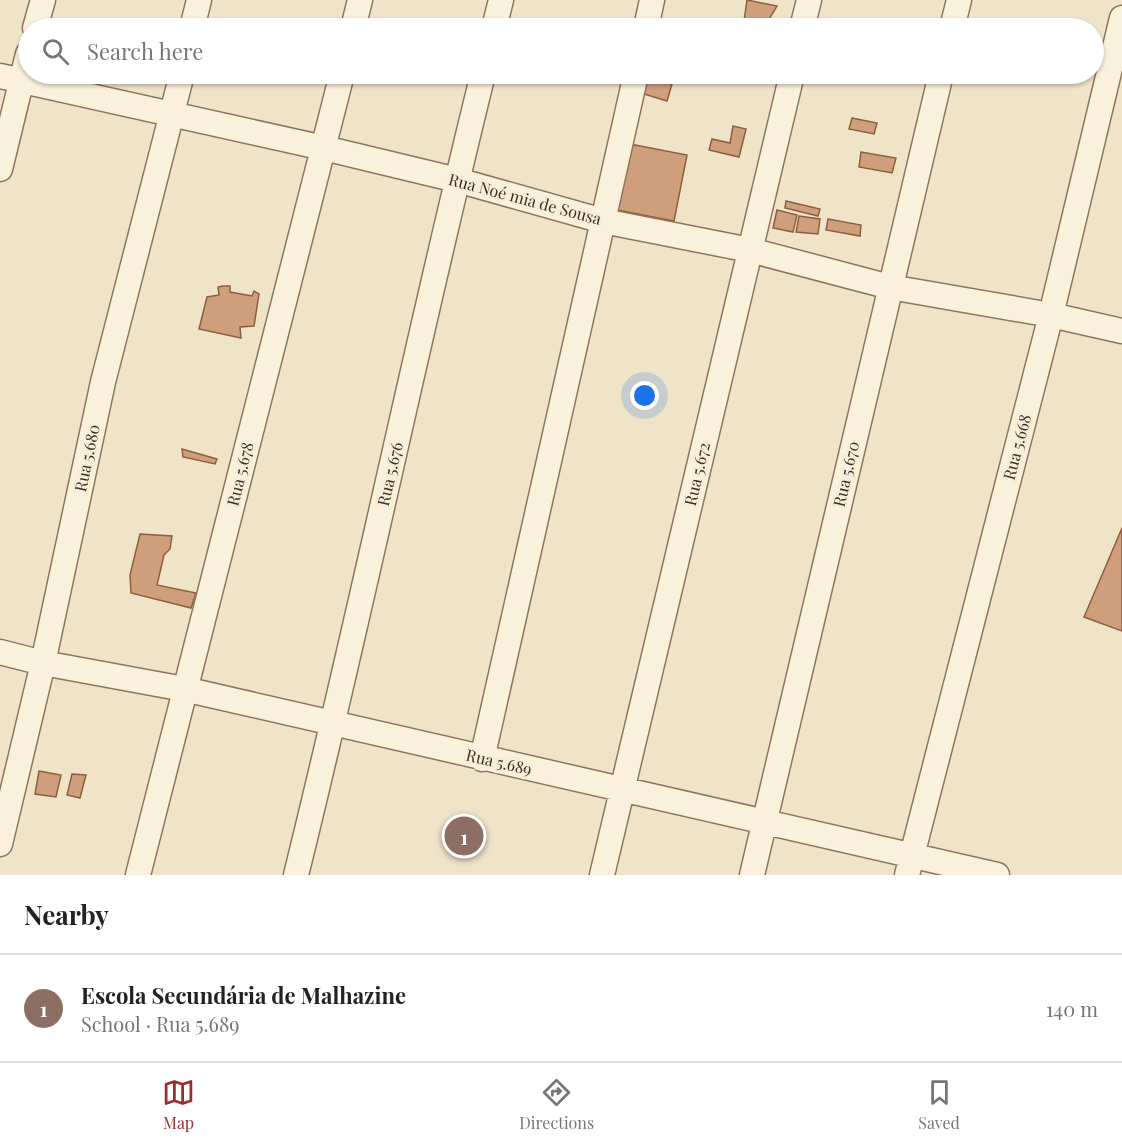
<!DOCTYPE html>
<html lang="en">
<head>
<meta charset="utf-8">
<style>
	:root { --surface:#fff; --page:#f6f6f6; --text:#222; --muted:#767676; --line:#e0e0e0; --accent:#9e2a2b }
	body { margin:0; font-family:"Playfair Display",serif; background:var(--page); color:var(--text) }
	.you { position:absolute; left:645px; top:396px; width:21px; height:21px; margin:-15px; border:4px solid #fff; border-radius:50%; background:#1a73e8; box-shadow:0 0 0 9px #1a73e833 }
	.badge { display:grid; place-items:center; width:39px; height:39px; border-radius:50%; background:var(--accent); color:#fff; font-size:20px; font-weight:700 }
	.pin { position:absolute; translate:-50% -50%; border:3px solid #fff; box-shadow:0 2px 6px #0006 }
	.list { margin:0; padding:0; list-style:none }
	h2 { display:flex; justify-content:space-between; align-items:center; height:78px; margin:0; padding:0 24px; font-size:26px }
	h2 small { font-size:20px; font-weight:400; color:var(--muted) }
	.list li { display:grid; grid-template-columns:39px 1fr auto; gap:18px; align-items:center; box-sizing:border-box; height:108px; padding:0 24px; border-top:2px solid var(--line) }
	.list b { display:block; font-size:22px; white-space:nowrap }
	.list p { margin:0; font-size:20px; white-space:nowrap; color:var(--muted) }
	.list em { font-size:20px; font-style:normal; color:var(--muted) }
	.icon { flex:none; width:33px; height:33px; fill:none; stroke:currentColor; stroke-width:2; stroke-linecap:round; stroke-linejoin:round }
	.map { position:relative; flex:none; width:1122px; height:875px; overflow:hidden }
	.search { position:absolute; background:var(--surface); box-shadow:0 2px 4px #0004; left:18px; right:18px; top:18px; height:66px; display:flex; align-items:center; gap:15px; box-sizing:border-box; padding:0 21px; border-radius:33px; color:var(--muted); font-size:22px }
	.sheet { height:186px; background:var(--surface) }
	nav { display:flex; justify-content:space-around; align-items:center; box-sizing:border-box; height:84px; border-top:2px solid var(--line); background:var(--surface); font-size:16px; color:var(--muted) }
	nav a { display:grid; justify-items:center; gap:3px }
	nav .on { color:var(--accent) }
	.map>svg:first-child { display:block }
</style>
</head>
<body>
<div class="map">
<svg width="1122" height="875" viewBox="0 0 1122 875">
	<rect width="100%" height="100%" fill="#f0e4c8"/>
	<path fill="#cf9f7d" stroke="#8d5f41" stroke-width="1.5" d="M747,0L777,6L764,28H743Z
		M644,80L672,84L667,101L644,94Z
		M852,118L877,123L874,134L849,129Z
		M733,126L746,129L739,157L709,150L712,139L730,143Z
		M630,144L687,155L674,221L617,210Z
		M861,152L896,158L892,173L859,167Z
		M786,201L820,209L818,216L785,208Z
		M777,210L797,215L793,232L773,228Z
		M799,216L820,219L818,234L796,232Z
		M828,219L861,225L860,236L826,230Z
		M223,286H230V292L252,296L254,291L259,294L254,326L240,327L241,338L199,329L207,297L219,295L218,287Z
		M182,449L217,459L215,464L183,457Z
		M1122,528V631L1084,617Z
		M140,534L172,536L170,549L164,555L157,585L196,593L191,608L131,593L130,575Z
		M39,771L61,775L56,797L35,794Z
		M72,774L86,775L80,798L67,795Z"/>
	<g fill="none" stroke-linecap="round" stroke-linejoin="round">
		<defs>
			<path id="minor" d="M35,28L43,0
				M192,28L199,0
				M353,28L360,0
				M494,28L501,0
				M646,28L652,0
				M802,28L809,0
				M952,28L959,0
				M0,76L324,148L457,180L603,221L750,250L890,287L1051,315L1122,331
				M0,169L28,54
				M0,652L43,663L184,689L997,875
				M482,759L636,74
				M0,844L43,663L103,382L182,74
				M138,875L342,74
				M296,875C362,609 417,340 483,74
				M602,875L792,74
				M752,875L941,74
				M907,875L1051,315L1122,18"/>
		</defs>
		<use href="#minor" stroke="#8d765c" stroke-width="27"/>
		<use href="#minor" stroke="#faf1dc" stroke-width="24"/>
	</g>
	<g text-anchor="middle" stroke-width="6" stroke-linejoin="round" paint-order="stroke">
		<g font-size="16" fill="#3d2e20" stroke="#f7eed8">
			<text transform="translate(525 199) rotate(15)" y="6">Rua Noé mia de Sousa</text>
			<text transform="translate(1017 447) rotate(-75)" y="6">Rua 5.668</text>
			<text transform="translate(87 458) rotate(-78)" y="6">Rua 5.680</text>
			<text transform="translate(240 474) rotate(-76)" y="6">Rua 5.678</text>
			<text transform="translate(390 474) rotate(-77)" y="6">Rua 5.676</text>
			<text transform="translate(697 474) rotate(-77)" y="6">Rua 5.672</text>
			<text transform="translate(846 474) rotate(-77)" y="6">Rua 5.670</text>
			<text transform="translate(499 762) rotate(13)" y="6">Rua 5.689</text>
		</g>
	</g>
</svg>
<div class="you"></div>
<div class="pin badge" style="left:464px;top:836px;background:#8d6e63">1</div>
<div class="search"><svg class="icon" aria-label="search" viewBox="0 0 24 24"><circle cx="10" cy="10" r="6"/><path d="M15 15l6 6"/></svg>Search here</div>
</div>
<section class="sheet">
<h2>Nearby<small></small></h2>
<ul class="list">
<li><span class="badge" style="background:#8d6e63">1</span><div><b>Escola Secundária de Malhazine</b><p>School · Rua 5.689</p></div><em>140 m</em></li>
</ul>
</section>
<nav>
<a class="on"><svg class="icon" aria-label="map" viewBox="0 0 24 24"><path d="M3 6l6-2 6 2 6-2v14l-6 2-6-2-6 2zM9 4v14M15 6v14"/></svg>Map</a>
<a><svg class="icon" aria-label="directions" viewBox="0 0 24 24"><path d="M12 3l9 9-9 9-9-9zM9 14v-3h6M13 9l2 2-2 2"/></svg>Directions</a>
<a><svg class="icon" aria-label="saved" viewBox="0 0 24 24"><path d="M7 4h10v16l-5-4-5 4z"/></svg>Saved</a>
</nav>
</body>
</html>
